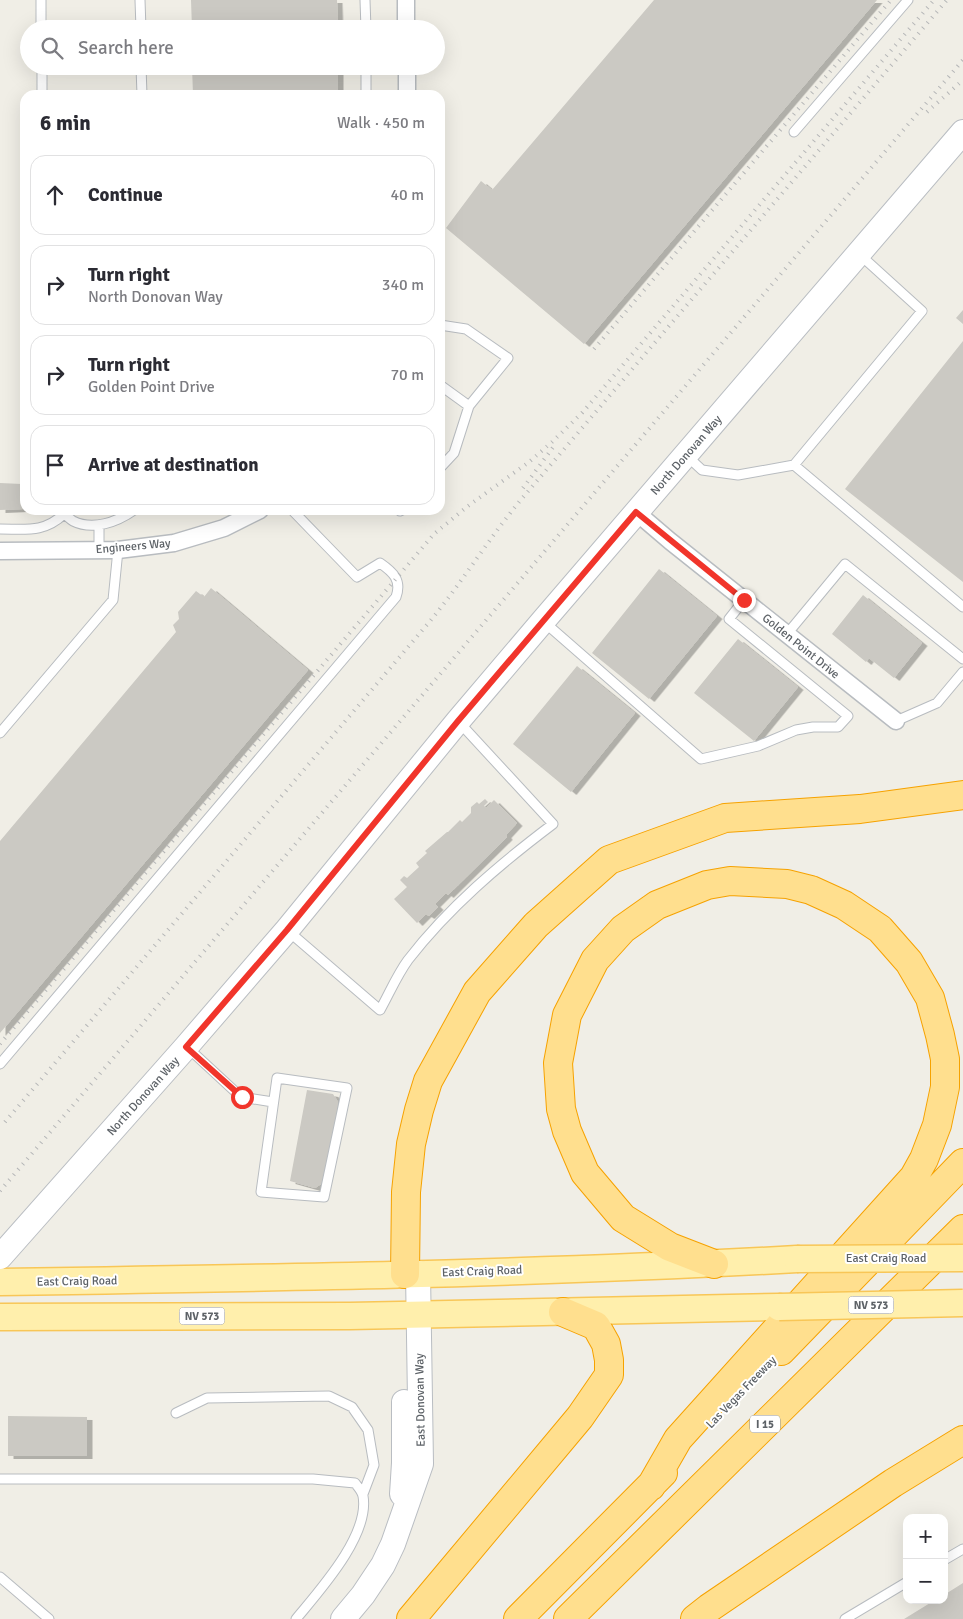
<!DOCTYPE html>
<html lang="en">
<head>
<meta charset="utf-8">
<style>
	:root { --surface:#fff; --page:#f7f7f7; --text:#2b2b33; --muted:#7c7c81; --line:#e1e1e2 }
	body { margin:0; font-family:Signika,sans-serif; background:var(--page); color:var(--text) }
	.controls { position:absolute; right:15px; bottom:15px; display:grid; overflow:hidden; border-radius:10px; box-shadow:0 5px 20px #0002 }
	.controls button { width:45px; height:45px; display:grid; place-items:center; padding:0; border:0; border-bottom:1px solid var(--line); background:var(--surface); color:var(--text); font:25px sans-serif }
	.stop { position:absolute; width:15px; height:15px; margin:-11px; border:4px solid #f1352b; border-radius:50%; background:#fff }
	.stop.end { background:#f1352b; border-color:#fff; box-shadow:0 1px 5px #0008 }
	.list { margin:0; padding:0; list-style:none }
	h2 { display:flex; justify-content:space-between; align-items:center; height:65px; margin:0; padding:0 20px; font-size:21px }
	h2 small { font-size:16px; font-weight:400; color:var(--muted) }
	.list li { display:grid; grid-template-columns:32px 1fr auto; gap:15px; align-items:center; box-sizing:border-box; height:80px; margin:0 10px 10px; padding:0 10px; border:1px solid var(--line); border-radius:15px }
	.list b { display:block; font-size:19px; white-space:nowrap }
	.list p { margin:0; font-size:16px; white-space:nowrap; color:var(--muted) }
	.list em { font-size:16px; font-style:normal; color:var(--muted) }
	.icon { flex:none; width:28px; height:28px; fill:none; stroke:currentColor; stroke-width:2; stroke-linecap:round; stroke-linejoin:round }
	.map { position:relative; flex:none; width:963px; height:1619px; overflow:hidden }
	.search { position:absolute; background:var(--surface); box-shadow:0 5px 20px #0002; left:20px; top:20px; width:425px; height:55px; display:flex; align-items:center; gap:12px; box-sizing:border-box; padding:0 18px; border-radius:28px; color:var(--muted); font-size:19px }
	.panel { position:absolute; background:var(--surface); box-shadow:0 5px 20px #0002; left:20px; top:90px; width:425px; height:425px; border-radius:15px }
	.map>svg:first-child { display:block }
</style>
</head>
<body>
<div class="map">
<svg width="963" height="1619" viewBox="0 0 963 1619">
	<defs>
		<filter id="shadow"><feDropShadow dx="5.5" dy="3" stdDeviation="0" flood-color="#0004"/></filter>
	</defs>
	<rect width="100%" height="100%" fill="#f0eee6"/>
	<path fill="#cbc9c3" filter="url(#shadow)" d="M191,0H337L338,29H192Z
		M654,0H877L584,344L446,228L481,181L492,190Z
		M192,66H338V95H193Z
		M963,310V324L956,318Z
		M963,341V582L845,489Z
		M0,483L22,484L23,509L0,510Z
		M659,569L717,616L649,699L592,653Z
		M211,588L308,670L0,1033V841L176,632L173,625L179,619L178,612L196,591L204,597Z
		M863,595L922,643L894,678L869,658L866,662L832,634Z
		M738,639L798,687L754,741L694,693Z
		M577,666L635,713L571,792L513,744Z
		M485,799L488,802L484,806L486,808L494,800L517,823L506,835L507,837L448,895L446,893L435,904L438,907L429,916L426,914L417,923L394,899L407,887L400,880L404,876L407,878L419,867L416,863L427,853L425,851L447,832H448L460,820L462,822L471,813V807L477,802L479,804Z
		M307,1090L333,1094L338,1102L324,1182L315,1188L290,1181Z
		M8,1416L87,1417V1456H8Z
		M963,1583V1619H904L935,1600H944V1595Z"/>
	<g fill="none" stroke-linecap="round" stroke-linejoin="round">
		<defs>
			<path id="lane" d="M41,0V29
				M140,0L141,29
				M365,0L366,29
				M42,66V95
				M141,66L142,95
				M366,66V95
				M794,132L908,0
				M440,325L466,329L508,358L469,406L454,453L440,468
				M440,385L469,406
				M687,456L702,470L738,475L794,465L922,311L858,253
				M794,465L963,607
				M60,510C64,513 68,518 73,521C93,531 117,522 134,510
				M399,510L400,511L402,510
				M99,526V550
				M0,529C26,529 44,533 64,514
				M543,621L701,759L758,746L796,730L813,727H838L848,716L729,619L744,600
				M787,634L845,564L963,659
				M896,721L937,703L963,672
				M0,733L113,600L118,550
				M287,930L380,1010C389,994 397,975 408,960C449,907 500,864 553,824L458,721
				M187,1047L241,1097L273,1102
				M0,1064L396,597C402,580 393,572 380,563L357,577L292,510
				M277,1078L347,1088L324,1197L261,1192Z
				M176,1413L207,1398L329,1396L352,1407L368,1430L374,1465L363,1494
				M0,1479H313L355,1483C358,1487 362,1491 363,1496C370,1535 320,1590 296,1619
				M944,1560L963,1549
				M0,1577L49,1619
				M845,1619L907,1582"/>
			<path id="street" d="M406,0V29
				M407,66V95
				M636,512L670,541L896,721
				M0,551L118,550L174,543L224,528L260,510"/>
			<path id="secondary" d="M0,1257L186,1047L287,930L458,721L543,621L963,132
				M402,1494L404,1463V1402
				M343,1619L363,1595L383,1565L393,1544L421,1464L418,1273"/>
			<path id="primary" d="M0,1282C266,1278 532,1274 797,1259
				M0,1317L350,1316L779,1307"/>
			<path id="highway" d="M405,1274L406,1192L411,1144L419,1110L428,1081L477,992L536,925L609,860L725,818L860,809L963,795
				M781,1351L963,1163
				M651,1486L678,1439L914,1177L924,1159L937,1125L945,1087V1059L940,1035L930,998L909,962L880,929L844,905L811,890L787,884L730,881L707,885L657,905L623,929L595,960L567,1015L558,1063L561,1109L567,1131L585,1173L623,1218L670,1247L714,1264
				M411,1619L580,1417L609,1375V1360L606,1344L596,1326L563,1312
				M518,1619L663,1473
				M568,1619L963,1229
				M695,1619L709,1608L893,1483L963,1440"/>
		</defs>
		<use href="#lane" stroke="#b8bcc0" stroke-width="11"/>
		<use href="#street" stroke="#b8bcc0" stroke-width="19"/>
		<use href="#secondary" stroke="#b9bdc2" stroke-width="26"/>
		<use href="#primary" stroke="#f8c657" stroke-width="29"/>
		<use href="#highway" stroke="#f6a200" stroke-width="30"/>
		<use href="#lane" stroke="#fff" stroke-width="9"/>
		<use href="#street" stroke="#fff" stroke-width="16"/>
		<use href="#secondary" stroke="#fff" stroke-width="24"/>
		<use href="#primary" stroke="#ffefac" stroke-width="26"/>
		<use href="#highway" stroke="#ffdf8e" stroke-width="28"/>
		<path stroke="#b5b6b7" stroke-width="4" stroke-dasharray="1 6" stroke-linecap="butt" d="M927,112L963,80
			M594,349L891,0
			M582,413L934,0
			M523,488L554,446
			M0,1044L434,534L468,506L529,462L552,442L587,408
			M5,1122L431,620C462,582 488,540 519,502L947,0
			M0,1191L963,60"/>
		<defs>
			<path id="primary-bridge" d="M797,1259L963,1258
				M779,1307L963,1303"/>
		</defs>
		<use href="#primary-bridge" stroke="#f8c657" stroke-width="29" stroke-linecap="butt"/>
		<use href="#primary-bridge" stroke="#ffefac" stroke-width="26"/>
	</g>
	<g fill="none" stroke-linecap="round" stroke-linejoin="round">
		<path stroke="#f1352b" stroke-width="6" d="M242,1097L186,1047L287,930L458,721L636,512L744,600"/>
	</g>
	<g text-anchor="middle" stroke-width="4" stroke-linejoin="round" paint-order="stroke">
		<g fill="#fff" stroke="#8e9195" stroke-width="1">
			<rect x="848.5" y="1296.5" width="45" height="17" rx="4"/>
			<rect x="179.5" y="1307.5" width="45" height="17" rx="4"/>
			<rect x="750" y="1415.5" width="30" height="17" rx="4"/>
		</g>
		<g font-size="11" font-weight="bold" fill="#5d6267">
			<text x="871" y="1309">NV 573</text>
			<text x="202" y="1320">NV 573</text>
			<text x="765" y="1428">I 15</text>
		</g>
		<g font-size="12" fill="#5d6267" stroke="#fff">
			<text transform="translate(686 455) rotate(-49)" y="4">North Donovan Way</text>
			<text transform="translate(133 546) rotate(-5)" y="4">Engineers Way</text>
			<text transform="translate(801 646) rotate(39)" y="4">Golden Point Drive</text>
			<text transform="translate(143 1096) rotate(-48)" y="4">North Donovan Way</text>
			<text x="886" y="1262">East Craig Road</text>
			<text transform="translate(482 1271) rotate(-2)" y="4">East Craig Road</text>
			<text transform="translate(77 1281) rotate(-1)" y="4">East Craig Road</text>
			<text transform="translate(741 1392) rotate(-46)" y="4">Las Vegas Freeway</text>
			<text transform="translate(420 1400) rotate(-91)" y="4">East Donovan Way</text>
		</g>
	</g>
</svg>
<div class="controls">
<button>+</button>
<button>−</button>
</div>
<div class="stop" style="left:242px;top:1097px"></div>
<div class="stop end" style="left:744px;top:600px"></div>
<div class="search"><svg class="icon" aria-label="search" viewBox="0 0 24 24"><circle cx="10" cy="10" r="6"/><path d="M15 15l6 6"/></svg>Search here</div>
<section class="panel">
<h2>6 min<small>Walk · 450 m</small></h2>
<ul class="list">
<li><svg class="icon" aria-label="ahead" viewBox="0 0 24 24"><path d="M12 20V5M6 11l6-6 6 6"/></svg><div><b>Continue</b></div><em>40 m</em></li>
<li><svg class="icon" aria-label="right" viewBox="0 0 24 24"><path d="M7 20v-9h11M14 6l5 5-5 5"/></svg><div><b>Turn right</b><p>North Donovan Way</p></div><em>340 m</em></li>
<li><svg class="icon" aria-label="right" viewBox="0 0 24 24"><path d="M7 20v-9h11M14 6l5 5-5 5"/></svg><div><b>Turn right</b><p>Golden Point Drive</p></div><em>70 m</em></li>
<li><svg class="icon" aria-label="arrive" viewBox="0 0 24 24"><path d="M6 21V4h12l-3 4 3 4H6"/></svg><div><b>Arrive at destination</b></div></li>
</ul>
</section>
</div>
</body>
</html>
